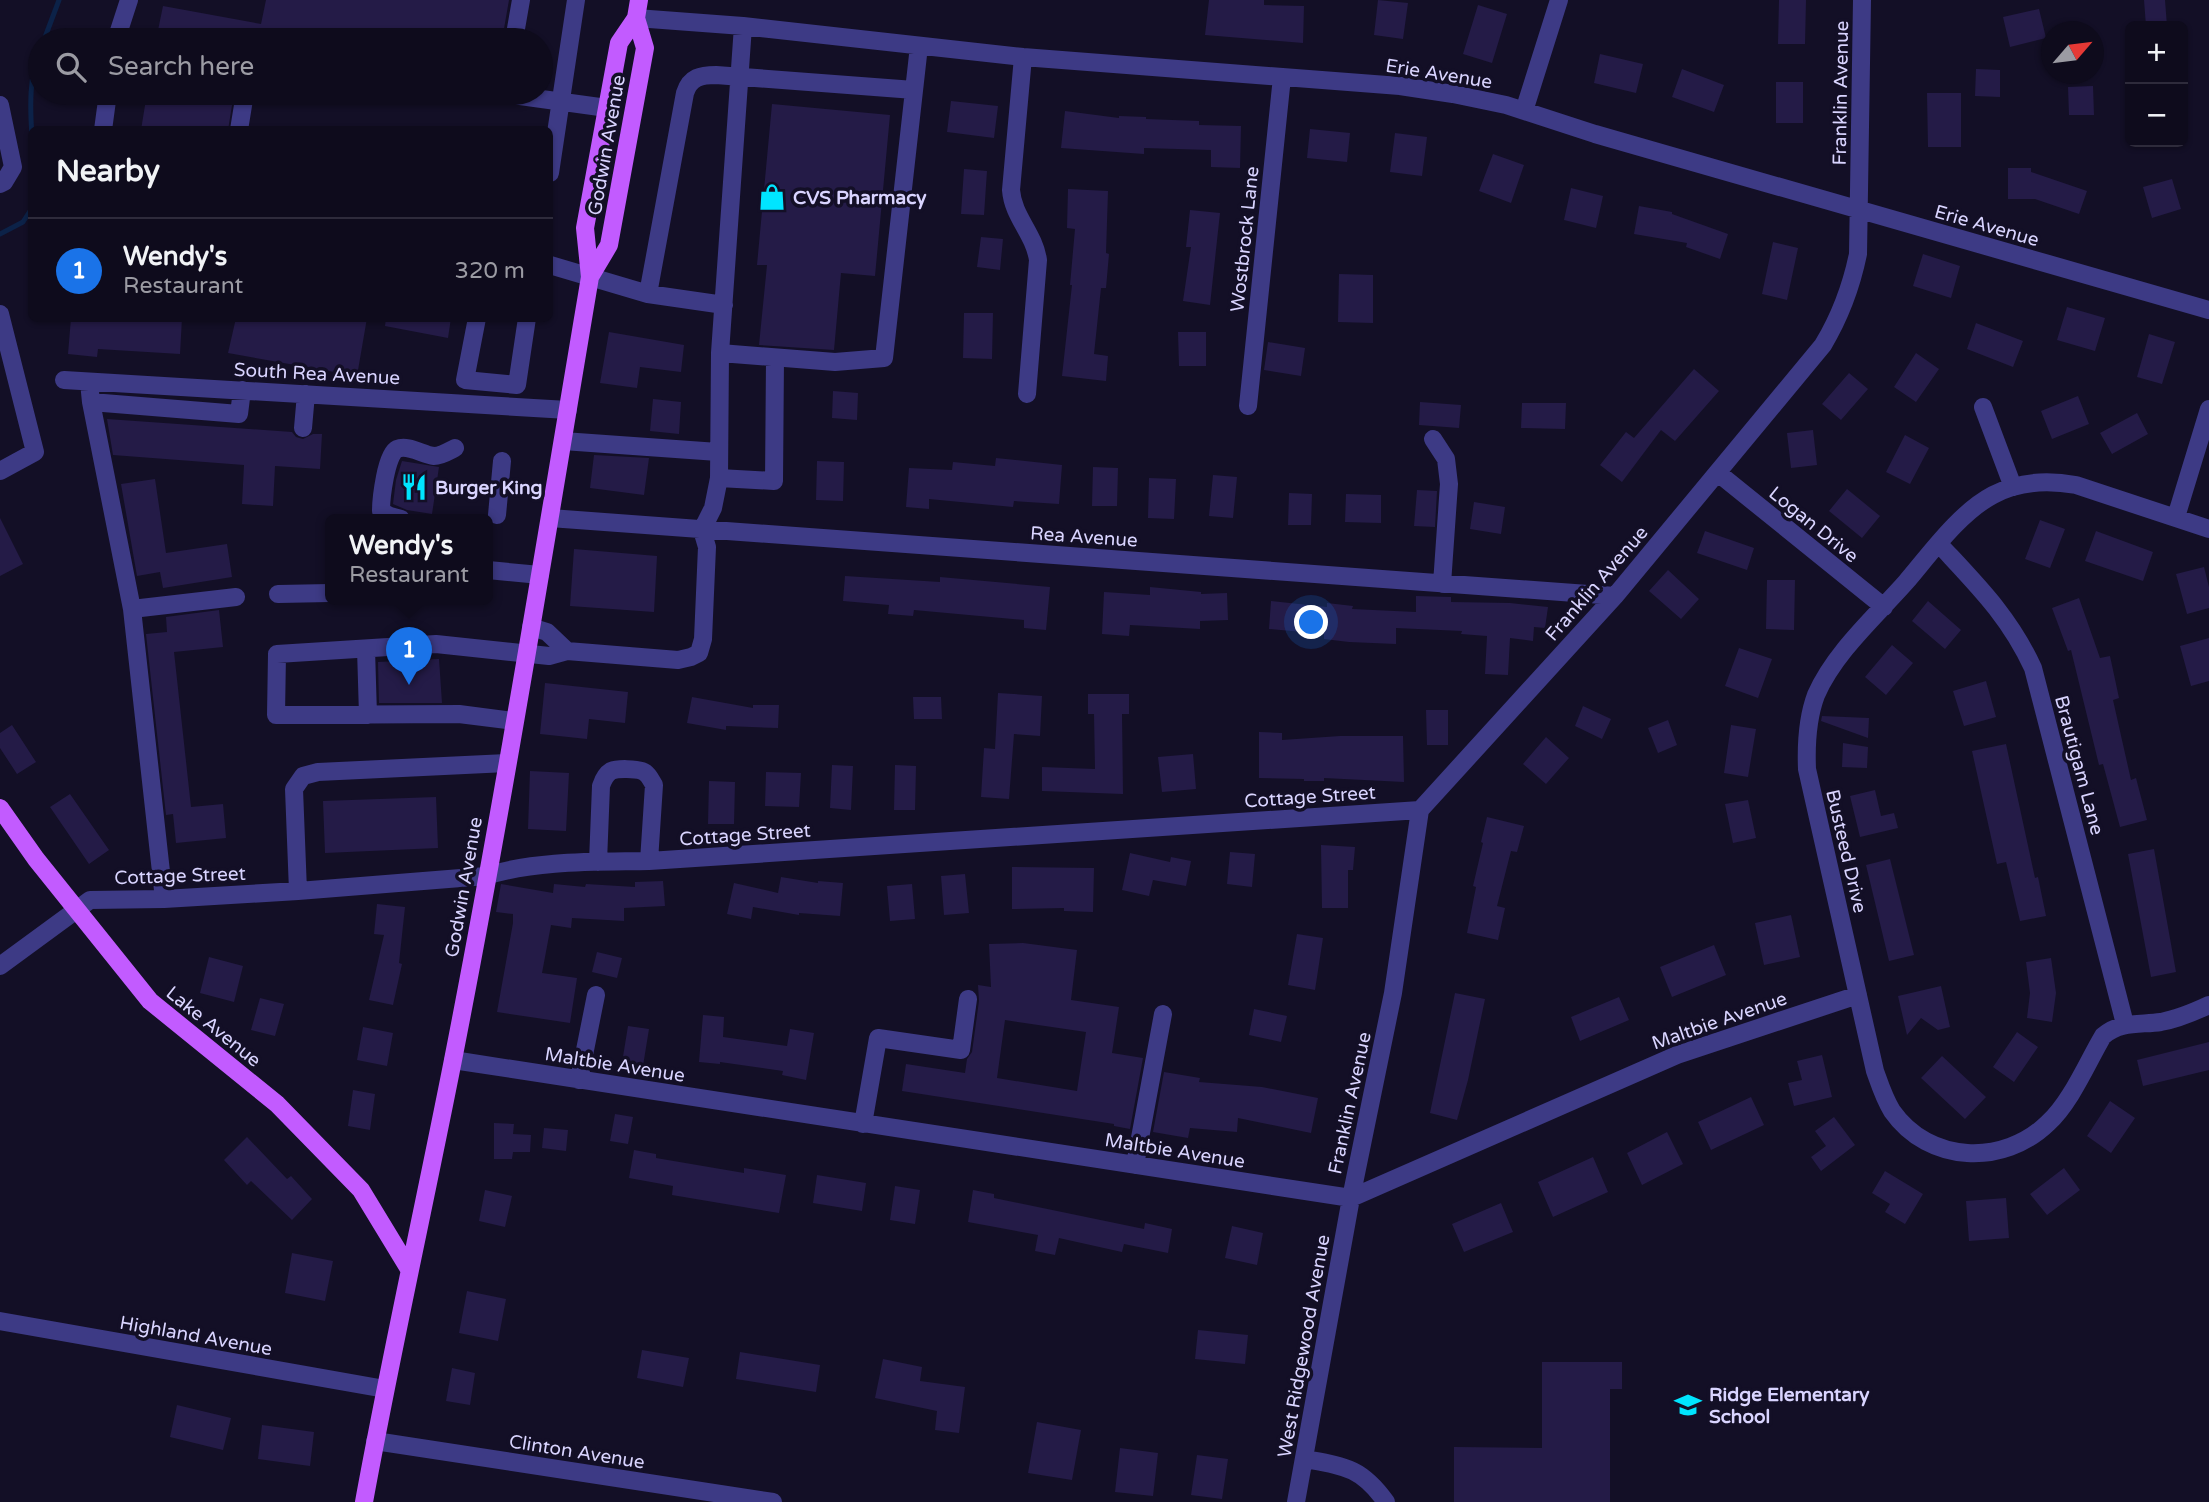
<!DOCTYPE html>
<html lang="en">
<head>
<meta charset="utf-8">
<style>
	:root { --surface:#0e0b1c; --page:#1c1929; --text:#f1f3f6; --muted:#9b9ba3; --line:#2e2b3b; --accent:#1a73e8 }
	body { margin:0; font-family:"Varela Round",sans-serif; background:var(--page); color:var(--text) }
	.controls { position:absolute; right:21px; top:21px; display:grid; overflow:hidden; border-radius:10px; box-shadow:0 2px 5px #0004 }
	.controls button { width:63px; height:63px; display:grid; place-items:center; padding:0; border:0; border-bottom:2px solid var(--line); background:var(--surface); color:var(--text); font:35px sans-serif }
	.compass { position:absolute; left:2041px; top:21px; width:63px; height:63px; border-radius:50%; background:var(--surface); box-shadow:0 2px 5px #0004; rotate:62deg }
	.you { position:absolute; left:1312px; top:623px; width:24px; height:24px; margin:-18px; border:5px solid #fff; border-radius:50%; background:#1a73e8; box-shadow:0 0 0 10px #1a73e833 }
	.badge { display:grid; place-items:center; width:46px; height:46px; border-radius:50%; background:var(--accent); color:#fff; font-size:23px; font-weight:700 }
	.pin { position:absolute; translate:-50% -58px; filter:drop-shadow(0 2px 4px #0008) }
	.pin::after { content:''; position:absolute; top:37px; width:24px; height:21px; background:inherit; clip-path:polygon(0 0,100% 0,50% 100%) }
	.popup { position:absolute; left:325px; top:514px; width:168px; height:91px; box-sizing:border-box; display:grid; place-content:center; border-radius:10px; background:var(--surface); filter:drop-shadow(0 2px 5px #0005); font-size:23px; white-space:nowrap; color:var(--muted) }
	.popup b { font-size:26px; color:var(--text) }
	.popup::after { content:''; position:absolute; left:50%; top:100%; margin-left:-14px; border:14px solid transparent; border-top-color:var(--surface) }
	.list { margin:0; padding:0; list-style:none }
	h2 { display:flex; justify-content:space-between; align-items:center; height:91px; margin:0; padding:0 28px; font-size:30px }
	h2 small { font-size:23px; font-weight:400; color:var(--muted) }
	.list li { display:grid; grid-template-columns:46px 1fr auto; gap:21px; align-items:center; box-sizing:border-box; height:105px; padding:0 28px; border-top:2px solid var(--line) }
	.list b { display:block; font-size:26px; white-space:nowrap }
	.list p { margin:0; font-size:23px; white-space:nowrap; color:var(--muted) }
	.list em { font-size:23px; font-style:normal; color:var(--muted) }
	.icon { flex:none; width:38px; height:38px; fill:none; stroke:currentColor; stroke-width:2; stroke-linecap:round; stroke-linejoin:round }
	.map { position:relative; flex:none; width:2209px; height:1502px; overflow:hidden }
	.search { position:absolute; background:var(--surface); box-shadow:0 2px 5px #0004; left:28px; top:28px; width:525px; height:77px; display:flex; align-items:center; gap:18px; box-sizing:border-box; padding:0 24px; border-radius:38px; color:var(--muted); font-size:26px }
	.panel { position:absolute; background:var(--surface); box-shadow:0 2px 5px #0004; left:28px; top:126px; width:525px; height:196px; border-radius:10px }
	.map>svg:first-child { display:block }
</style>
</head>
<body>
<div class="map">
<svg width="2209" height="1502" viewBox="0 0 2209 1502">
	<rect width="100%" height="100%" fill="#130f26"/>
	<g fill="none" stroke-linecap="round" stroke-linejoin="round">
		<path stroke="#0c2248" stroke-width="5" d="M44,40L59,0
			M32,136C30,108 29,76 40,50
			M0,234L23,222L32,208"/>
	</g>
	<path fill="#241b47" fill-rule="evenodd" d="M266,0H509L502,40H156L163,6L261,24Z
		M1209,0H1264V5L1304,6L1303,43L1205,35Z
		M1378,0L1408,3L1403,39L1374,35Z
		M1779,0H1806L1805,44H1778Z
		M2144,0H2165L2167,26H2146Z
		M1478,5L1507,14L1492,63L1463,54Z
		M2039,9L2046,38L2010,47L2003,17Z
		M1600,54L1643,64L1636,93L1594,83Z
		M1682,69L1724,85L1714,112L1672,97Z
		M1976,69L2000,70V97L1975,96Z
		M1776,82H1803V123H1776Z
		M2093,86L2094,115H2069L2068,87Z
		M147,93H234L228,130H141Z
		M1927,93H1961V147H1928Z
		M951,101L998,106L994,138L947,132Z
		M772,104L890,115L875,276L841,273L834,350L759,345L767,265H757Z
		M1065,111L1119,118V116L1146,117V119L1199,121V125L1241,126L1240,168L1211,167V150L1144,148V154L1061,148Z
		M1310,129L1350,133L1347,162L1307,158Z
		M1395,133L1427,137L1422,176L1390,172Z
		M1493,154L1524,165L1511,203L1479,191Z
		M2008,168H2031V172L2087,191L2079,214L2035,199H2008Z
		M964,169L987,171L984,215L961,214Z
		M2172,179L2181,209L2152,218L2143,187Z
		M1571,188L1603,196L1596,228L1564,220Z
		M1068,189L1108,191L1106,253L1109,254L1106,288H1101L1094,354L1108,356L1106,381L1062,376L1072,285H1070L1075,229L1067,228Z
		M1639,206L1672,212V214L1728,234L1720,259L1686,247L1687,243L1634,234Z
		M1190,210L1220,213L1210,305L1183,301L1191,247H1186Z
		M981,237L1003,239L1000,270L977,267Z
		M1773,242L1798,248L1787,300L1762,294Z
		M1923,254L1960,266L1951,298L1913,286Z
		M1339,274L1373,275V323L1338,322Z
		M2067,307L2105,318L2095,351L2057,340Z
		M964,313H993L992,359L963,358Z
		M71,318L118,320V318H182L180,354L98,349L97,357L68,354Z
		M236,318H367L357,376L228,353Z
		M386,318H451L448,338L385,326Z
		M1976,323L2023,341L2013,367L1967,349Z
		M609,332L684,345L681,372L640,367L637,388L600,383Z
		M1178,332H1206V366H1179Z
		M2149,334L2175,342L2162,384L2137,377Z
		M1268,342L1305,348L1301,376L1264,370Z
		M1916,353L1939,369L1916,402L1894,387Z
		M1694,369L1719,391L1675,441L1661,430L1622,482L1600,465L1626,432L1634,438Z
		M1849,373L1868,389L1841,420L1822,404Z
		M833,391L858,393L857,420L832,418Z
		M2078,396L2089,424L2052,439L2041,411Z
		M653,399L681,402L679,434L650,431Z
		M1420,402L1461,405L1459,428L1419,425Z
		M1522,403H1566L1565,429L1521,428Z
		M2137,413L2148,434L2112,454L2100,433Z
		M107,419L292,432L296,437L303,439L313,434H322L320,469L275,466L273,506L242,504L244,465L113,455Z
		M1813,430L1817,465L1791,468L1787,433Z
		M1905,435L1929,448L1910,484L1886,472Z
		M594,455L649,458L644,495L590,488Z
		M996,458L1062,465L1059,504L1014,501L1013,507L929,499V509L906,507L909,468L952,470L953,462L995,466Z
		M402,461L439,467L432,514L407,510L393,504L396,480Z
		M817,461L844,462L843,501L816,500Z
		M1093,467L1118,468L1117,506H1092Z
		M1213,475L1237,477L1233,518L1209,516Z
		M1149,478L1176,479L1174,519L1148,518Z
		M155,479L166,553L227,544L232,577L163,588L160,572L137,576L121,484Z
		M1847,489L1880,516L1862,538L1829,511Z
		M1417,490L1437,491L1435,527L1414,526Z
		M1289,493L1312,494L1311,525H1288Z
		M1346,494L1381,495V523L1345,522Z
		M1474,502L1505,507L1501,534L1470,529Z
		M0,518L23,564L0,576Z
		M2040,520L2065,529L2050,568L2025,559Z
		M1705,531L1754,548L1747,570L1697,553Z
		M2096,531L2153,552L2143,581L2085,561Z
		M574,549L657,556L654,612L570,606Z
		M2204,567L2209,587V608L2187,614L2176,574Z
		M1668,570L1699,599L1681,619L1649,591Z
		M845,576L940,582V577L1050,587L1046,630L1024,628V620L914,610L913,616L888,614L889,605L843,601Z
		M1767,580H1795L1794,630L1766,629Z
		M1150,587L1201,592V594L1227,593L1228,620L1200,621V629L1130,625L1129,636L1102,634L1104,592L1150,595Z
		M1416,596L1451,597V602L1510,603L1548,607L1545,628L1534,627L1533,641L1510,638L1508,675L1485,674L1487,636L1461,634L1462,631L1396,628V644L1349,642L1324,639V634L1269,629L1271,601L1327,607V603L1353,606L1352,609L1416,612Z
		M2079,598L2100,658L2110,656L2119,698L2113,700L2131,780L2136,778L2147,820L2120,827L2103,764L2099,765L2071,650L2068,651L2052,608Z
		M1928,601L1961,630L1945,649L1912,621Z
		M219,610L223,647L174,652L191,807L223,804L226,838L176,843L173,814L166,815L146,634L167,632L166,617Z
		M2209,638V681L2191,686L2180,646Z
		M1892,645L1913,663L1886,695L1865,677Z
		M1739,648L1772,659L1758,698L1725,686Z
		M439,659L442,703H379L378,662Z
		M1986,681L1996,717L1964,726L1953,691Z
		M545,683L628,692L625,723L589,719L587,739L540,734Z
		M998,693L1042,696L1040,736L1014,734L1009,799L981,797L984,748L995,749Z
		M1088,694H1129V714H1122L1123,794L1042,791V767L1095,769L1094,714H1088Z
		M692,697L753,708V705H779L778,728L726,726V730L687,723Z
		M913,697H941L942,719H914Z
		M1583,706L1611,719L1602,739L1575,726Z
		M1426,710H1448V745H1427Z
		M1822,716L1869,718L1868,738L1821,721Z
		M1668,720L1677,745L1658,753L1648,728Z
		M12,725L36,762L17,774L0,748V733Z
		M1731,725L1756,729L1748,777L1724,773Z
		M1259,732L1282,733V740L1340,736H1403L1404,782L1324,778V781H1304V779L1259,778Z
		M1546,737L1569,758L1546,784L1523,764Z
		M1843,743L1868,747L1867,768L1842,767Z
		M2006,744L2035,878L2038,877L2046,916L2020,921L2006,862L1997,864L1972,751Z
		M1193,754L1196,789L1162,792L1158,757Z
		M832,765L853,766L851,810L830,808Z
		M895,765L916,766L915,810H894Z
		M530,771L569,773L566,831L528,829Z
		M766,772L801,773L799,807L765,806Z
		M709,781L735,782L734,824H708Z
		M1875,790L1881,816L1894,813L1898,828L1860,837L1850,796Z
		M70,794L109,850L89,864L50,807Z
		M436,797L438,848L325,853L323,801Z
		M1748,800L1756,838L1733,843L1725,804Z
		M1487,817L1524,826L1517,852L1511,851L1497,906L1505,908L1498,940L1467,933L1476,887L1473,886L1483,843L1481,842Z
		M1321,845L1355,847L1353,870H1348V908H1322Z
		M2154,849L2176,972L2151,977L2128,854Z
		M1230,852L1255,854L1252,887L1227,884Z
		M1130,853L1170,862L1171,857L1191,861L1186,886L1153,880L1149,896L1122,890Z
		M1890,859L1914,955L1889,961L1866,865Z
		M1012,867L1094,868L1093,912L1064,911V908L1012,909Z
		M965,874L969,913L944,915L941,876Z
		M781,877L818,883V881L843,883L840,916L799,913V915L753,907L751,919L727,914L734,883L778,893Z
		M663,881L665,906L624,908V921L572,918L571,928L551,925L542,973L577,978L570,1023L497,1012L513,923V914L496,912L501,884L553,893L554,884L585,887L586,884L635,887V882Z
		M912,884L915,919L890,921L887,886Z
		M377,904L405,907L399,963L402,964L393,1005L369,1000L384,935L374,934Z
		M1791,915L1800,957L1764,965L1755,923Z
		M1297,934L1323,938L1315,990L1288,985Z
		M1023,943L1077,950L1071,1000L1119,1007L1112,1053L1143,1058L1130,1129L1114,1126V1124L902,1091L906,1064L965,1073L967,1059L972,1052L979,1001L978,985L991,987L989,944ZM1005,1020L1086,1032L1077,1091L997,1078Z
		M1714,945L1726,975L1672,997L1660,967Z
		M597,952L622,958L617,978L592,972Z
		M209,957L243,966L234,1002L200,993Z
		M2051,958L2056,993L2052,1022L2027,1018L2030,993L2026,962Z
		M1941,986L1950,1027L1938,1030L1921,1018L1907,1035L1898,996Z
		M1455,993L1485,999L1468,1080L1457,1120L1430,1113Z
		M1619,997L1629,1020L1580,1041L1571,1017Z
		M260,998L284,1004L275,1036L251,1030Z
		M1254,1009L1287,1016L1281,1042L1249,1035Z
		M703,1015L724,1017L723,1037L787,1046L790,1029L814,1033L806,1080L782,1075L783,1071L720,1062V1064L699,1062Z
		M628,1026L649,1029L642,1072L621,1069Z
		M363,1027L393,1033L387,1066L357,1060Z
		M2017,1032L2038,1047L2014,1082L1993,1067Z
		M2209,1042V1070L2143,1086L2137,1060Z
		M1822,1055L1832,1097L1794,1106L1788,1083L1802,1080L1797,1061Z
		M1942,1056L1986,1097L1965,1119L1921,1078Z
		M1164,1072L1200,1078L1199,1082L1262,1087L1318,1098L1311,1133L1238,1118L1237,1132L1190,1128L1188,1138L1153,1132Z
		M353,1090L375,1094L370,1130L348,1126Z
		M1751,1097L1764,1125L1711,1150L1698,1122Z
		M2110,1101L2135,1118L2111,1153L2087,1136Z
		M615,1114L633,1117L628,1144L610,1141Z
		M1834,1117L1855,1145L1821,1171L1811,1157L1826,1146L1815,1131Z
		M494,1123L514,1124L513,1134L531,1135L530,1152H513L512,1159H494Z
		M544,1128L568,1130L566,1151L542,1148Z
		M1667,1132L1683,1164L1642,1185L1627,1153Z
		M247,1137L287,1179L291,1176L312,1199L292,1220L251,1181L247,1185L224,1160Z
		M634,1150L656,1154V1158L744,1173V1168L786,1175L779,1213L672,1195L673,1186L629,1178Z
		M1593,1157L1608,1192L1553,1217L1538,1182Z
		M2064,1168L2080,1190L2047,1215L2030,1194Z
		M1885,1171L1923,1194L1905,1224L1885,1212L1890,1204L1872,1193Z
		M817,1175L866,1183L862,1211L813,1203Z
		M895,1186L920,1190L915,1224L890,1220Z
		M485,1190L512,1196L505,1227L479,1221Z
		M973,1190L994,1194V1198L1144,1229L1145,1223L1172,1229L1168,1253L1124,1244L1122,1252L1059,1238L1055,1255L1035,1251L1038,1235L968,1222Z
		M2006,1198L2009,1238L1969,1241L1966,1201Z
		M1501,1203L1513,1232L1464,1252L1452,1224Z
		M1232,1226L1263,1233L1257,1265L1225,1258Z
		M292,1253L333,1261L325,1301L285,1293Z
		M467,1291L506,1299L498,1341L459,1333Z
		M1198,1330L1248,1335L1245,1364L1195,1359Z
		M642,1350L689,1358L683,1387L637,1378Z
		M740,1352L820,1365L816,1392L736,1379Z
		M883,1359L922,1367L920,1381L965,1387L959,1433L935,1430L937,1411L875,1398Z
		M1542,1362H1622V1389H1610V1502H1454V1447L1542,1448Z
		M452,1368L475,1373L470,1405L446,1401Z
		M177,1405L231,1418L223,1450L170,1437Z
		M1037,1422L1081,1430L1072,1480L1028,1473Z
		M262,1425L314,1432L310,1466L258,1459Z
		M1120,1448L1158,1453L1153,1496L1115,1492Z
		M1197,1455L1228,1459L1222,1499L1191,1495Z"/>
	<g fill="none" stroke-linecap="round" stroke-linejoin="round">
		<path stroke="#3d3a85" stroke-width="18" d="M636,18L743,26L1023,57L1400,86L1453,94L1506,105L1595,134L2209,310
			M743,26L720,353L835,362L884,358L919,46
			M116,40L129,0
			M514,40L521,0
			M1023,57L1011,190C1013,217 1034,233 1038,260L1027,394
			M498,93L607,108
			M0,105L13,167L4,182L0,184
			M1524,111L1559,0
			M103,130L108,93
			M239,130L245,93
			M550,173L576,0
			M550,265L648,294L724,305
			M648,294L685,93C690,77 701,75 716,75L914,90
			M0,314L35,452L0,471
			M477,318L465,380L517,385L527,318
			M64,380L568,410
			M89,382L91,402L132,609L164,899
			M91,402L239,414L242,390
			M1248,406L1282,77
			M1983,407L2013,487
			M303,428L306,394
			M1433,439L1446,459L1449,484L1442,584
			M563,441L718,452
			M1718,473L1884,607
			M719,478L774,481L775,359
			M497,515L502,461
			M2176,517L2209,409
			M550,518L1615,596
			M401,519L390,516L381,511C381,499 386,454 397,449C408,444 423,455 434,456C441,456 449,451 455,448
			M2209,529L2076,485C2047,480 2019,481 1993,495C1959,513 1930,554 1906,582C1875,617 1835,652 1816,695C1807,719 1806,744 1807,769L1875,1071C1880,1085 1884,1098 1892,1111C1929,1164 2004,1166 2048,1123C2071,1102 2087,1063 2103,1036C2121,1021 2139,1025 2161,1022C2178,1019 2194,1012 2209,1005
			M1939,544C1977,585 2009,616 2033,668L2125,1024
			M488,570L540,575
			M278,594L330,593
			M132,609L236,597
			M366,649L368,715
			M567,651L678,660L691,657L699,653L703,639L707,547L702,530L713,508L719,478L720,353
			M514,721L459,714L276,715L277,654L436,644L549,656L567,651L547,632L531,627
			M598,862L601,786C603,780 606,774 611,771C618,768 636,769 642,771C648,773 651,780 654,785L649,861
			M298,891L294,789L303,776L318,772L507,763
			M0,966L90,900L164,899L298,891L486,876C537,860 596,862 649,861L1420,810
			M453,1060L1351,1198L1677,1055L1858,995
			M579,1080L596,995
			M863,1124L878,1038L961,1050L968,999
			M1135,1165L1163,1014
			M0,1321L385,1389
			M375,1441L773,1502
			M1304,1459C1344,1466 1361,1467 1386,1502
			M1296,1502L1351,1198L1393,993L1420,810L1615,596L1823,345C1841,315 1851,288 1858,254L1862,0"/>
		<path stroke="#c25bff" stroke-width="18" d="M590,277L609,245L645,48L636,18L639,0
			M0,808L36,859L150,1001L277,1104L361,1190L409,1269
			M364,1502C391,1354 424,1207 453,1060C504,800 546,538 590,277L585,228L619,43L636,18"/>
	</g>
	<defs>
		<symbol id="shop-bare" viewBox="-9 -9 18 18"><path d="M-5-2.5h2.3a2.7 3.5 0 0 1 5.4 0H5L5.5 6h-11ZM-1.5-2.5h3a1.5 2.3 0 0 0-3 0Z" fill="#00e5ff" stroke="#130f26" stroke-width="2.5" paint-order="stroke"/></symbol>
		<symbol id="restaurant-bare" viewBox="-9 -9 18 18"><path d="M-5-6h1v4h1v-4h1v4h1v-4h1v5L-1.5 .5V6h-2V.5L-5-1ZM5-6V6H3V1.5H1.5Q1.5-4 5-6Z" fill="#00e5ff" stroke="#130f26" stroke-width="2.5" paint-order="stroke"/></symbol>
		<symbol id="school-bare" viewBox="-9 -9 18 18"><path d="M0-5L7-2L0 1L-7-2ZM-4 1L0 2.5L4 1V4Q0 6-4 4Z" fill="#00e5ff" stroke="#130f26" stroke-width="2.5" paint-order="stroke"/></symbol>
	</defs>
	<g fill-rule="evenodd">
		<use href="#shop-bare" x="753" y="178" width="38" height="38"/>
		<use href="#restaurant-bare" x="395" y="468" width="38" height="38"/>
		<use href="#school-bare" x="1669" y="1386" width="38" height="38"/>
	</g>
	<g text-anchor="middle" stroke-width="7" stroke-linejoin="round" paint-order="stroke">
		<g font-size="19" fill="#d9d4ff" stroke="#130f26">
			<text transform="translate(1439 73) rotate(9)" y="7">Erie Avenue</text>
			<text transform="translate(1840 93) rotate(-89)" y="7">Franklin Avenue</text>
			<text transform="translate(606 145) rotate(-80)" y="7">Godwin Avenue</text>
			<text transform="translate(1987 225) rotate(16)" y="7">Erie Avenue</text>
			<text transform="translate(1244 239) rotate(-84)" y="7">Wostbrock Lane</text>
			<text transform="translate(317 373) rotate(3)" y="7">South Rea Avenue</text>
			<text transform="translate(1814 524) rotate(39)" y="7">Logan Drive</text>
			<text transform="translate(1084 536) rotate(4)" y="7">Rea Avenue</text>
			<text transform="translate(1596 583) rotate(-49)" y="7">Franklin Avenue</text>
			<text transform="translate(2080 765) rotate(75)" y="7">Brautigam Lane</text>
			<text transform="translate(1310 796) rotate(-4)" y="7">Cottage Street</text>
			<text transform="translate(745 834) rotate(-4)" y="7">Cottage Street</text>
			<text transform="translate(1847 851) rotate(77)" y="7">Busteed Drive</text>
			<text transform="translate(180 875) rotate(-2)" y="7">Cottage Street</text>
			<text transform="translate(463 887) rotate(-80)" y="7">Godwin Avenue</text>
			<text transform="translate(1719 1020) rotate(-19)" y="7">Maltbie Avenue</text>
			<text transform="translate(214 1026) rotate(39)" y="7">Lake Avenue</text>
			<text transform="translate(615 1064) rotate(9)" y="7">Maltbie Avenue</text>
			<text transform="translate(1349 1103) rotate(-78)" y="7">Franklin Avenue</text>
			<text transform="translate(1175 1150) rotate(9)" y="7">Maltbie Avenue</text>
			<text transform="translate(196 1335) rotate(10)" y="7">Highland Avenue</text>
			<text transform="translate(1303 1346) rotate(-80)" y="7">West Ridgewood Avenue</text>
			<text transform="translate(577 1451) rotate(9)" y="7">Clinton Avenue</text>
		</g>
		<g font-size="19" font-weight="bold" fill="#d9d4ff" stroke="#130f26" text-anchor="start">
			<text x="793" y="204">CVS Pharmacy</text>
			<text x="435" y="494">Burger King</text>
			<text x="1709" y="1401">Ridge Elementary<tspan x="1709" dy="22">School</tspan></text>
		</g>
	</g>
</svg>
<div class="controls">
<button>+</button>
<button>−</button>
</div>
<svg class="compass" viewBox="-18 -18 36 36"><path d="M0-13l5 13h-10z" fill="#e53935"/><path d="M0 13l5-13h-10z" fill="#9b9ba3"/></svg>
<div class="you"></div>
<div class="pin badge" style="left:409px;top:685px">1</div>
<div class="popup"><b>Wendy's</b>Restaurant</div>
<div class="search"><svg class="icon" aria-label="search" viewBox="0 0 24 24"><circle cx="10" cy="10" r="6"/><path d="M15 15l6 6"/></svg>Search here</div>
<section class="panel">
<h2>Nearby<small></small></h2>
<ul class="list">
<li><span class="badge">1</span><div><b>Wendy's</b><p>Restaurant</p></div><em>320 m</em></li>
</ul>
</section>
</div>
</body>
</html>
